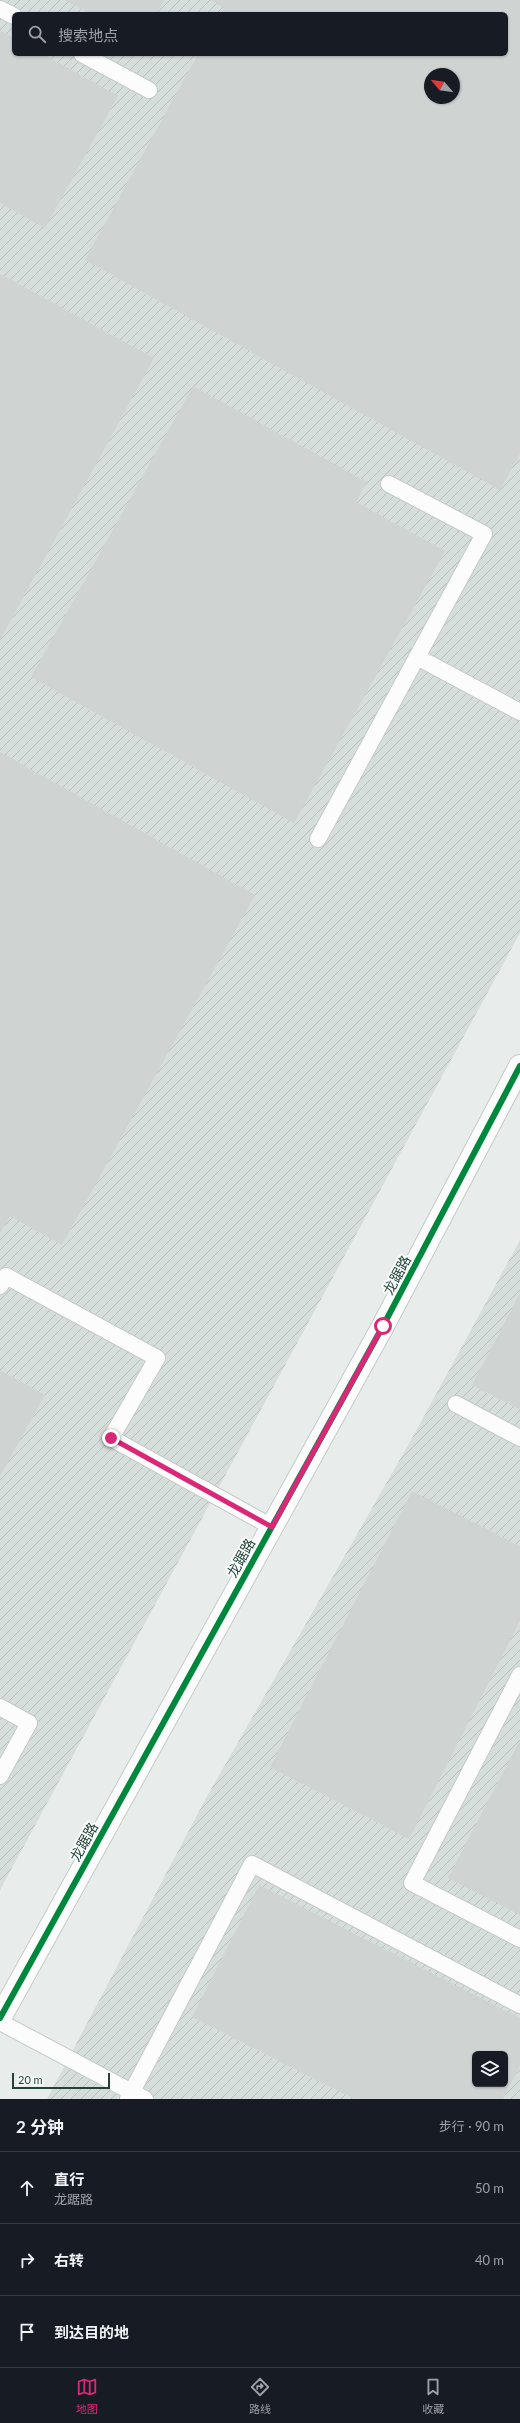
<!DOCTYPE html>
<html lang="zh">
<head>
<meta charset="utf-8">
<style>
	:root { --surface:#171b24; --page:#242831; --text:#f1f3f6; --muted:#9ea1a6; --line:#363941; --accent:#db2777 }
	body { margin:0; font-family:Lato,"Noto Sans SC",sans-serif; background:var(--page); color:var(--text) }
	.controls { position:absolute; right:12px; bottom:12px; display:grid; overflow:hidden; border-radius:6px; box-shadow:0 1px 3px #0004 }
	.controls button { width:36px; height:36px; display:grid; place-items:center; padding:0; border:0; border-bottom:1px solid var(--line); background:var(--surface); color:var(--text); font:20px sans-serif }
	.compass { position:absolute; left:424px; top:68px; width:36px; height:36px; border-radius:50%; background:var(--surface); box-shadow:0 1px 3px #0004; rotate:299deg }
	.scale { position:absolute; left:12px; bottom:10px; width:98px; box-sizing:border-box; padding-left:4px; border:2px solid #24423a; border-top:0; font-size:11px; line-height:14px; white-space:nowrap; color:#24423a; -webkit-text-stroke:3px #f7fbf9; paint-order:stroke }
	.stop { position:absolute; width:12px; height:12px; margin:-9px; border:3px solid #db2777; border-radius:50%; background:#fff }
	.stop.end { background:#db2777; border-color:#fff; box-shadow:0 1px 4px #0008 }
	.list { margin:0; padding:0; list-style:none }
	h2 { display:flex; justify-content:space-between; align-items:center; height:52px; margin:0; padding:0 16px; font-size:17px }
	h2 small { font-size:13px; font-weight:400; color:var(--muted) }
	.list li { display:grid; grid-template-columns:26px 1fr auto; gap:12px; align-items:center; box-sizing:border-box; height:72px; padding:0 16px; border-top:1px solid var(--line) }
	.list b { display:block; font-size:15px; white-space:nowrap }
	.list p { margin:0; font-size:13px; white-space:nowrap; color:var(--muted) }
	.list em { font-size:13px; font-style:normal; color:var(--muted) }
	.icon { flex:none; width:22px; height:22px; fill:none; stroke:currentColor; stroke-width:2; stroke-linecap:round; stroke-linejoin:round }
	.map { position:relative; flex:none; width:520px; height:2099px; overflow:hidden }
	.search { position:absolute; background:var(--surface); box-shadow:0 1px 3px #0004; left:12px; right:12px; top:12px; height:44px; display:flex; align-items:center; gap:10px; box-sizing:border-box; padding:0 14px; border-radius:6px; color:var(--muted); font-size:15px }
	.sheet { height:268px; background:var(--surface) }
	nav { display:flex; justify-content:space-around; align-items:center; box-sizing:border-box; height:56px; border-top:1px solid var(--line); background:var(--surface); font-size:11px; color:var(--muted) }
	nav a { display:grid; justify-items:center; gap:2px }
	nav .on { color:var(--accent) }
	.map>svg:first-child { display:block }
</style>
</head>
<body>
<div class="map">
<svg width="520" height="2099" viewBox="0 0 520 2099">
	<defs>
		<pattern id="industrial-furrows" width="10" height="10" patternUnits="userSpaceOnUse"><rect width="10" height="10" fill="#d6dedb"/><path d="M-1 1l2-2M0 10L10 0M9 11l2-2" fill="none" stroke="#b8c0bd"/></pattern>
	</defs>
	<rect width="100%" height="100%" fill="#e8edeb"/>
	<path fill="url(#industrial-furrows)" fill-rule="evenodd" d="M0,0H520V933L0,1890ZM14,14H506V54H14ZM430,74H454V98H430Z
		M520,1240V2099H47L206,1798L411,1440ZM475,2054H505V2084H475Z"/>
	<path fill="#cfd4d2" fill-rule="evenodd" d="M65,0H164L157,14H90Z
		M210,0H520V454L500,490L85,260L198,54H506V14H220L224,8ZM430,74H454V98H430Z
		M0,30L14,38V54H43L118,96L45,228L0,203Z
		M0,274L154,358L0,640Z
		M193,386L367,482L356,502L445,551L294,823L31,677Z
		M0,752L255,895L62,1245L10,1216L0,1234Z
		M520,1293V1410L472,1385Z
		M0,1370L45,1395L0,1476Z
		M412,1491L520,1546V1621L409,1839L270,1767Z
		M520,1740V1915L448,1878Z
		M259,1885L520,2018V2066L503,2099H354L192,2017ZM475,2054H505V2084H475Z"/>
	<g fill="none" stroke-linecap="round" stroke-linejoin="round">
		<defs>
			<path id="lane" d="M0,9L14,16
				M82,54L149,90
				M417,657L520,712
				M318,839L484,534L389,484
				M0,1286L6,1276L157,1358L111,1438L272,1527
				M456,1404L520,1438
				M520,1675L412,1883L520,1939
				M0,1707L29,1723L0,1776
				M0,2022L145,2099
				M128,2099L252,1864L520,2005"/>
			<path id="secondary" d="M0,2018L383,1326L520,1066"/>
		</defs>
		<use href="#lane" stroke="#c5cac8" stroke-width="18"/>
		<use href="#secondary" stroke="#c3cbc8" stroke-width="24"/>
		<use href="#lane" stroke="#fcfcfc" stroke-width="16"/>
		<use href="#secondary" stroke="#fcfcfc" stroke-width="22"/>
		<defs>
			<path id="cycleway" d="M0,2018L383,1326L520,1066"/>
		</defs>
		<use href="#cycleway" stroke="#f7fbf9" stroke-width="8"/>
		<use href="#cycleway" stroke="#00873e" stroke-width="6"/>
	</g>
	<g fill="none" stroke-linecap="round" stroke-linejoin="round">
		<path stroke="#db2777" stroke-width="5" d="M111,1438L272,1527L383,1326"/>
	</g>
	<g text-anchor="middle" stroke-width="4" stroke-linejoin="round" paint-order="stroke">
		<g font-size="14" fill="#24423a" stroke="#f7fbf9">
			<text transform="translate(397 1275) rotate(-62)" y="5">龙踞路</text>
			<text transform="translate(241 1558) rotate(-61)" y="5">龙踞路</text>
			<text transform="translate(84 1842) rotate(-61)" y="5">龙踞路</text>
		</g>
	</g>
</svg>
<div class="controls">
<button><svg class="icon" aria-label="layers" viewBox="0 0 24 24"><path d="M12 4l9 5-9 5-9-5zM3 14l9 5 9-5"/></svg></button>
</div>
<svg class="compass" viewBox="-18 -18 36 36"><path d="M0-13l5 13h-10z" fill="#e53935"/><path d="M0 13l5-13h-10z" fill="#9ea1a6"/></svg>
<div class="scale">20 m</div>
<div class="stop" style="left:383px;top:1326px"></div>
<div class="stop end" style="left:111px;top:1438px"></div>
<div class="search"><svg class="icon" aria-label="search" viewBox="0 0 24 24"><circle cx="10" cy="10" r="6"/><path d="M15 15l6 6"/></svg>搜索地点</div>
</div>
<section class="sheet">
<h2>2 分钟<small>步行 · 90 m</small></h2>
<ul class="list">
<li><svg class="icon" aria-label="ahead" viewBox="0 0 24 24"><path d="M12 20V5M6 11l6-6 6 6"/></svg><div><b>直行</b><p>龙踞路</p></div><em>50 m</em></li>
<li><svg class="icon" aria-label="right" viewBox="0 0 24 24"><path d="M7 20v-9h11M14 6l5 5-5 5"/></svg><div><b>右转</b></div><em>40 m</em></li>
<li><svg class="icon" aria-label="arrive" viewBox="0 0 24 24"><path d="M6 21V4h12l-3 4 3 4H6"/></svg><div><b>到达目的地</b></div></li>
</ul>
</section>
<nav>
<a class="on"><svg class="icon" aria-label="map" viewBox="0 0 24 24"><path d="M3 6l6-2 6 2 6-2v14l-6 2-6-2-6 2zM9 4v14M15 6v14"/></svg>地图</a>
<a><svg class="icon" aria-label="directions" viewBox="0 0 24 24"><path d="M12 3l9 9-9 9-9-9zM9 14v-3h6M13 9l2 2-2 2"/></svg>路线</a>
<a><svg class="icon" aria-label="saved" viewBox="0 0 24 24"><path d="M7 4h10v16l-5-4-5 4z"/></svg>收藏</a>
</nav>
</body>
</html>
